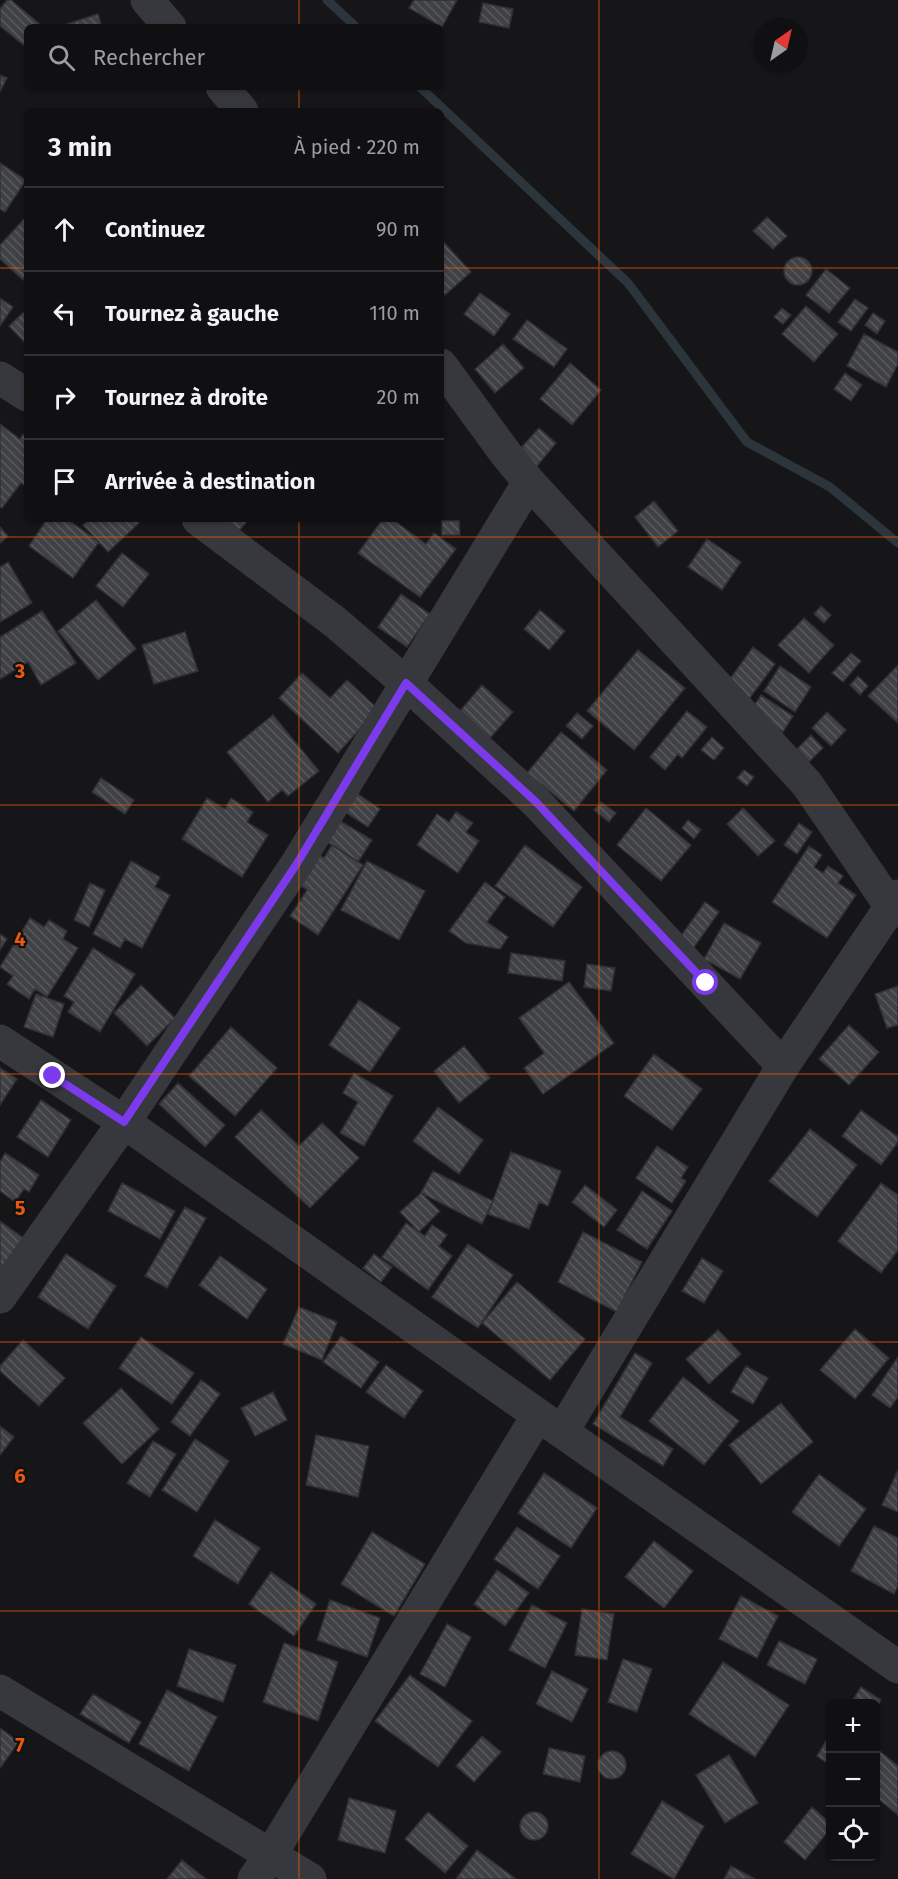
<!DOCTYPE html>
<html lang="fr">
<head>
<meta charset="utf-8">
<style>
	:root { --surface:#101012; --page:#19191b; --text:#f1f3f6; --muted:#9c9d9f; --line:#303032 }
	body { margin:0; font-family:"Fira Sans",sans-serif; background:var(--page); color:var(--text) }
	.controls { position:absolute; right:18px; bottom:18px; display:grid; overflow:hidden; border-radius:9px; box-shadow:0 2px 4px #0004 }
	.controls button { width:54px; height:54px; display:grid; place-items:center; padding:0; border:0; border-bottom:2px solid var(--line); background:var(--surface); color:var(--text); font:30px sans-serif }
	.compass { position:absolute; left:754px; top:18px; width:54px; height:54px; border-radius:50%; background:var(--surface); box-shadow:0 2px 4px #0004; rotate:34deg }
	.stop { position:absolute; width:18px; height:18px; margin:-14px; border:4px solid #7c3aed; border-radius:50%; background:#fff }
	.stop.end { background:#7c3aed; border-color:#fff; box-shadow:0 2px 6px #0008 }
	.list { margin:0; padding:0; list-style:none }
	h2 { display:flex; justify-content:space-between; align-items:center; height:78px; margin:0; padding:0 24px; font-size:26px }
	h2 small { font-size:20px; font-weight:400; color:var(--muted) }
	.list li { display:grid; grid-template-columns:39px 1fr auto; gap:18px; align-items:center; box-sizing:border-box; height:84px; padding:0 24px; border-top:2px solid var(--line) }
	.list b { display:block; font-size:22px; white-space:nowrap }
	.list em { font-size:20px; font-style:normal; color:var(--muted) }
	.icon { flex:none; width:33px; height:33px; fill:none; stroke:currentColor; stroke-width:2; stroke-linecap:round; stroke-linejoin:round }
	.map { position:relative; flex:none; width:898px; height:1879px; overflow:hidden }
	.search { position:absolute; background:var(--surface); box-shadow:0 2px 4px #0004; left:24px; top:24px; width:420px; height:66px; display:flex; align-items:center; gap:15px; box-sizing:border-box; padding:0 21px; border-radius:9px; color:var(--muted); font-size:22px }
	.panel { position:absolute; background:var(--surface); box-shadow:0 2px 4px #0004; left:24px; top:108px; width:420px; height:414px; border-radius:9px }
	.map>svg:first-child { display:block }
</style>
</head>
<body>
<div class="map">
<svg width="898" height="1879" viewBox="0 0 898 1879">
	<defs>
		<pattern id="building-back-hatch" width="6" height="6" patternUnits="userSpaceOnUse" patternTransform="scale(1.5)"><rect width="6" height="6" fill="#404145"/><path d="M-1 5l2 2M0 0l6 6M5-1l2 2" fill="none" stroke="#595a5e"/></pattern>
	</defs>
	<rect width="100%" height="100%" fill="#161618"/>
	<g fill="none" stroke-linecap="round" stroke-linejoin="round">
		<path stroke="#2c353c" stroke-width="9" d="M327,0L356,27
			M420,87L628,283L747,442L830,487L898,543"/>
	</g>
	<path fill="url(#building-back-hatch)" stroke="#303034" stroke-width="1.5" d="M7,0H11L43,27H27L26,47L0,26V9Z
		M414,0H457L442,27L409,8Z
		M483,3L513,9L509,28L479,22Z
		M98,14L102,27H65L64,25Z
		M0,75L7,78L0,92Z
		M0,163L26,180L5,212L0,209Z
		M767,217L787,236L773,249L753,231Z
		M25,218L27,219V275L23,280L0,259V245Z
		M441,239L471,272L445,295L441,290Z
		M784 271a14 14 0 1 1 28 0a14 14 0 1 1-28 0Z
		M826,269L850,288L829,313L806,295Z
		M480,293L510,314L494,336L464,314Z
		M0,298L13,307L0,326Z
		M855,299L868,308L851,331L838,322Z
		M806,306L838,334L814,362L782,334Z
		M782,308L791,315L783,324L774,317Z
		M27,309V345L9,326Z
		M873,313L885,321L877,334L865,325Z
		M527,320L567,349L554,367L513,339Z
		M864,334L898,352V364L886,387L847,366Z
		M503,344L524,368L495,393L475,369Z
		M570,363L601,390L572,425L540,399Z
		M845,373L862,385L851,401L834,389Z
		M0,424L20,439L23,434L27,437V487L21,483L2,508L0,507Z
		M539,428L556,443L537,466L519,450Z
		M654,501L678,531L658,547L635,517Z
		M47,519H67L99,542L73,578L29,546Z
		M90,519H136L139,523L108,552L83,525Z
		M220,519H249L237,533Z
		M383,519H392L426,544L434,533L456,549L420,597L358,553Z
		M442,521H459L460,535H442Z
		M0,527L8,536L0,543Z
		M707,539L741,562L722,590L688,567Z
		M122,553L149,574L123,607L96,586Z
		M8,562L32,603L0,622V567Z
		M401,594L430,614L407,647L378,627Z
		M96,600L136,649L98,680L58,631Z
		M821,606L831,615L824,623L814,614Z
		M540,610L565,631L549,650L524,629Z
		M42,611L76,663L41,685L28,662L0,679V637Z
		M804,618L834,645L809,673L778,645Z
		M185,632L198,671L154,684L142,645Z
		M753,647L775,664L749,699L727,683Z
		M638,650L685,688L634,750L587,711Z
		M851,653L861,661L843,682L832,673Z
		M898,665V723L868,696Z
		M780,666L811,687L795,712L764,691Z
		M302,673L330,698L347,680L378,709L338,753L279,698Z
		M858,676L868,686L860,695L850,685Z
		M482,685L513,712L490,738L460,711Z
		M761,695L793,716L783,732L751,710Z
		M687,711L707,727L682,758L678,754L665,770L650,757Z
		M827,712L846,730L831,746L812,728Z
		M577,713L593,726L582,739L566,726Z
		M273,715L319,771L288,796L282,790L268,802L227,752Z
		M561,732L607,770L574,811L527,773Z
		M811,735L823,748L809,762L797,749Z
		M712,737L724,748L714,760L701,750Z
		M744,770L754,777L747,786L737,778Z
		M101,778L134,800L125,814L92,792Z
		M352,790L380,809L368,827L339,808Z
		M207,798L225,809L231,798L253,812L247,822L268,835L242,877L182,839Z
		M601,802L616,813L609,822L594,810Z
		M646,808L691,845L661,881L617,845Z
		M743,808L775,841L758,856L727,824Z
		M456,812L473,823L466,832L479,841L458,873L417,845L437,814L449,822Z
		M337,819L372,840L358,862L324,840Z
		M688,820L701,830L694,839L682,828Z
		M799,823L812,832L797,854L784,845Z
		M332,845L363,865L318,935L290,916L307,890L297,883L317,853L324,858Z
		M525,845L582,887L553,927L495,886Z
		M809,846L822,855L814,867L823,873L828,866L843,876L838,883L856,895L827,938L772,902Z
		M131,861L160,877L155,887L170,895L142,948L125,939L120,948L93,934Z
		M367,861L425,891L399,940L341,910Z
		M485,882L505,897L487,922L508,937L500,949L466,943L449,931Z
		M90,883L105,890L89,927L74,920Z
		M705,902L719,912L692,950L678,940Z
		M30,918L44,927L49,920L67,931L63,939L78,948L47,997L35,989L29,999L7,984L13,976L0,967Z
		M724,923L761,943L740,979L704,959Z
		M0,934L7,939L0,950Z
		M93,948L135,974L100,1032L68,1012L74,1002L64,996Z
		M511,953L565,961L562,981L508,973Z
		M587,964L615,968L611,991L584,987Z
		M569,982L614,1043L543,1094L524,1068L544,1053L519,1018Z
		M141,985L175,1018L147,1046L114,1013Z
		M898,986V1025L887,1028L875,994Z
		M36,994L64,1004L53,1037L24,1027Z
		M359,1000L400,1028L370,1072L329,1045Z
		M849,1025L879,1052L849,1085L819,1059Z
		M231,1027L277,1068L235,1116L189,1076Z
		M464,1046L490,1078L459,1103L434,1071Z
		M654,1054L702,1089L672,1130L624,1096Z
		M0,1068L17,1079L0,1105Z
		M354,1073L393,1096L364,1146L340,1133L358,1102L343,1093Z
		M178,1083L225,1125L205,1147L159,1104Z
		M41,1100L71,1120L48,1157L17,1137Z
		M438,1107L483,1140L459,1174L413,1141Z
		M261,1110L299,1146L322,1123L359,1158L310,1208L235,1137Z
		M861,1110L898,1137V1142L881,1165L842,1136Z
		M810,1129L857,1165L817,1217L769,1181Z
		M657,1146L688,1167L681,1178L686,1181L672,1203L636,1178Z
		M511,1152L561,1171L548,1206L539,1202L529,1229L488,1214Z
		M5,1153L39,1175L29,1192L24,1189L15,1202L0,1191V1162Z
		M433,1171L493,1201L482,1224L421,1193Z
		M122,1183L175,1211L160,1239L108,1211Z
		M881,1183L898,1195V1250L881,1273L838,1241Z
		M585,1185L617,1210L604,1227L572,1202Z
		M642,1191L672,1211L647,1249L617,1230Z
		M421,1193L440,1211L419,1232L400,1212Z
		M185,1207L206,1218L167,1288L145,1276Z
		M0,1221L26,1240L0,1271Z
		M406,1223L425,1236L432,1225L447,1235L439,1246L452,1256L428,1290L382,1257Z
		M583,1232L642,1262L617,1312L558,1282Z
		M468,1244L513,1275L478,1328L432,1297Z
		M66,1254L116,1286L88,1329L38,1297Z
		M374,1254L392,1267L381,1282L363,1268Z
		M220,1256L267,1289L247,1319L199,1285Z
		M702,1258L723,1271L704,1303L682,1291Z
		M517,1282L585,1339L550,1380L482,1323Z
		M299,1307L337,1322L322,1360L283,1344Z
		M855,1329L889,1358L855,1399L820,1370Z
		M718,1330L741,1354L709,1384L686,1359Z
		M341,1336L379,1362L361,1388L323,1362Z
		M141,1337L194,1373L172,1404L119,1368Z
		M23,1340L65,1378L39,1406L0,1371V1366Z
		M635,1353L652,1363L620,1417L673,1449L663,1466L593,1424Z
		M898,1357V1397L890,1408L872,1395Z
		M386,1365L423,1391L404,1418L366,1392Z
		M746,1366L768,1378L753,1404L731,1392Z
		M683,1377L739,1421L704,1465L649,1421Z
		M201,1380L220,1394L190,1436L171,1422Z
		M121,1388L159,1429L122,1464L83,1423Z
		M273,1392L287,1420L255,1436L241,1408Z
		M781,1403L813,1442L761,1484L729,1445Z
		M0,1426L14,1437L0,1455Z
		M316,1435L369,1446L358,1497L306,1485Z
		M195,1439L229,1461L197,1512L162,1490Z
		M153,1441L176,1454L150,1497L127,1483Z
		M898,1470V1512L882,1505Z
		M544,1473L597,1508L571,1548L518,1513Z
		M819,1474L866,1509L839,1546L792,1512Z
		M215,1520L260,1548L238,1584L193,1556Z
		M874,1526L898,1538V1586L894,1594L851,1571Z
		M517,1527L560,1556L538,1589L494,1559Z
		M372,1532L425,1564L394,1616L341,1584Z
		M654,1541L693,1571L664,1608L625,1577Z
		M497,1570L529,1593L505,1626L474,1604Z
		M271,1572L316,1604L294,1636L249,1604Z
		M741,1596L778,1616L757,1658L719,1639Z
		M330,1600L380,1618L367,1657L317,1640Z
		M532,1605L567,1623L545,1668L509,1650Z
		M582,1609L614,1614L607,1660L575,1655Z
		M447,1624L471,1637L445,1687L420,1674Z
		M779,1641L817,1659L805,1684L767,1665Z
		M284,1643L338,1662L318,1721L263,1702Z
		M189,1649L236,1665L223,1702L177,1686Z
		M623,1659L652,1669L637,1712L608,1702Z
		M723,1662L789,1705L755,1757L689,1714Z
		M552,1671L588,1689L572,1722L536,1704Z
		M410,1675L472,1721L438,1767L375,1721Z
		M861,1687L881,1700L876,1709V1704H850Z
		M167,1690L217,1717L189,1771L139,1744Z
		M93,1694L141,1722L129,1743L80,1714Z
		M0,1728L19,1742L0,1768Z
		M830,1734V1765L817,1756Z
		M482,1736L501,1752L474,1782L456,1766Z
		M549,1748L585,1756L580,1782L543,1774Z
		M876,1748L898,1766V1815L876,1797Z
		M598 1765a14 14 0 1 1 28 0a14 14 0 1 1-28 0Z
		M729,1755L758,1803L725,1823L696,1775Z
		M349,1798L396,1811L385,1853L338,1840Z
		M662,1801L704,1826L674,1879L631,1854Z
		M812,1807L830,1823V1829L805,1860L784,1842Z
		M428,1812L468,1846L445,1873L405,1839Z
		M520 1826a14 14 0 1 1 28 0a14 14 0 1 1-28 0Z
		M477,1850L516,1879H456Z
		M182,1860L206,1879H167Z
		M731,1866L755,1879H724Z"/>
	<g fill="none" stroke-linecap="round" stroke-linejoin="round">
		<path stroke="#37383d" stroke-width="33" d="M147,0L170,27
			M222,87L242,111
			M441,365L506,454L529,482L807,784L891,907L898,911
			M0,378L27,395
			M198,519L335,622L406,683L536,802L783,1066
			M0,1297L124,1122L296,865L529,482
			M0,1691L310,1879
			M254,1879L270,1856L538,1415"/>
		<path stroke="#37383d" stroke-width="33" d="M0,1041L124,1122L538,1415L898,1667
			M562,1432L783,1066L898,896"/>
	</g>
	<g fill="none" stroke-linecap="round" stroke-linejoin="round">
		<path stroke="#7c3aed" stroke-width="8" d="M53,1076L124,1122L296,865L406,683L536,802L706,983"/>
	</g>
	<path fill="none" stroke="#e8590c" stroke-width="1.5" stroke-opacity="0.55" d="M299,0V27M599,0V1879M299,87V111M0,268H27M441,268H898M299,519V1879M0,537H898M0,805H898M0,1074H898M0,1342H898M0,1611H898"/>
	<g font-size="20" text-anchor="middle" font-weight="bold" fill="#e8590c" stroke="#111113" stroke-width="4.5" stroke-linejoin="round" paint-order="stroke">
		<text x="20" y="678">3</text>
		<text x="20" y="946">4</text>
		<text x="20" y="1215">5</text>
		<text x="20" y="1483">6</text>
		<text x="20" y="1752">7</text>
	</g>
</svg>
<div class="controls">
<button>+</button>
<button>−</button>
<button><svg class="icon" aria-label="locate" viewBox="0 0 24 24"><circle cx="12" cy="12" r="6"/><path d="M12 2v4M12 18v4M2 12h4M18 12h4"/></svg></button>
</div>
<svg class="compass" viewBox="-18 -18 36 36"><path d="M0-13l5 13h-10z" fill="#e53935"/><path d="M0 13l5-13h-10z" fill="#9c9d9f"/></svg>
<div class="stop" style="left:706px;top:983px"></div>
<div class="stop end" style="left:53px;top:1076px"></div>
<div class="search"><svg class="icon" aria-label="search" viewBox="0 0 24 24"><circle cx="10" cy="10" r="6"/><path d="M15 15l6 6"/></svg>Rechercher</div>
<section class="panel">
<h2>3 min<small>À pied · 220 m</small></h2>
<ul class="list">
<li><svg class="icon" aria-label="ahead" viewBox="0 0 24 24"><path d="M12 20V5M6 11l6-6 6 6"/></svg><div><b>Continuez</b></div><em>90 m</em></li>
<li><svg class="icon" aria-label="left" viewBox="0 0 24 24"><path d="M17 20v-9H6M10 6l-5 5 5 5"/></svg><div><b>Tournez à gauche</b></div><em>110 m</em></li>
<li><svg class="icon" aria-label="right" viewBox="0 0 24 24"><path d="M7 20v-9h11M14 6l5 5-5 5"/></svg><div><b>Tournez à droite</b></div><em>20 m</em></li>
<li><svg class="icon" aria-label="arrive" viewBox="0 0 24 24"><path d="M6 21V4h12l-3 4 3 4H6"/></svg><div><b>Arrivée à destination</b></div></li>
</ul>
</section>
</div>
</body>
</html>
